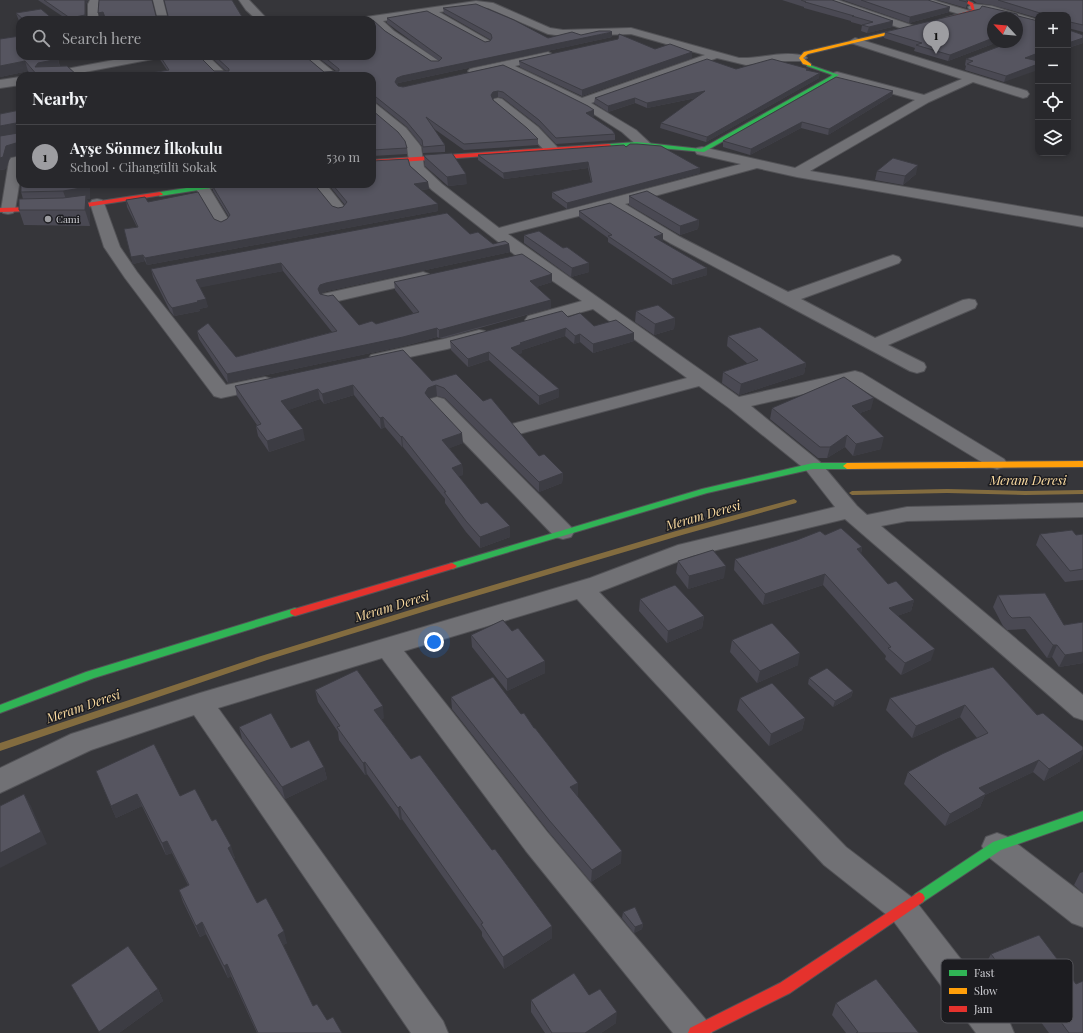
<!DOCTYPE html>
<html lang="en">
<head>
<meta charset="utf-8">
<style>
	:root { --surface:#28282c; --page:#303034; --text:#f1f3f6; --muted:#a5a6a9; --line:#444448; --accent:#9d9da1 }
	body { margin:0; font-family:"Playfair Display",serif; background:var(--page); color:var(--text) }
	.controls { position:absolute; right:12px; top:12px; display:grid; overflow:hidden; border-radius:8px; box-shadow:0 2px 6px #0003 }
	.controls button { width:36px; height:36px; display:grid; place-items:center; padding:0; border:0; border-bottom:1px solid var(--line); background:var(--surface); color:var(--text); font:20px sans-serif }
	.compass { position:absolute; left:987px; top:12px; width:36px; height:36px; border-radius:50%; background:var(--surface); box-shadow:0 2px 6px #0003; rotate:296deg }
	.you { position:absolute; left:434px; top:642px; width:14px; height:14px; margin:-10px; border:3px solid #fff; border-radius:50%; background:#1a73e8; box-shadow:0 0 0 6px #1a73e833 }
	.badge { display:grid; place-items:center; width:26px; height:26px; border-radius:50%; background:var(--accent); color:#111; font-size:13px; font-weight:700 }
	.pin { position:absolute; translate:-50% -33px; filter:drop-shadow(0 1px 2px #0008) }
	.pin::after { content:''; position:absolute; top:21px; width:14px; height:12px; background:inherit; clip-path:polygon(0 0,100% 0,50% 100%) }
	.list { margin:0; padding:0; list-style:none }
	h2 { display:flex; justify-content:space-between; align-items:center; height:52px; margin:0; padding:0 16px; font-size:17px }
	h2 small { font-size:13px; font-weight:400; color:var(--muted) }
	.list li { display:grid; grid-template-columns:26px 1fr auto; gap:12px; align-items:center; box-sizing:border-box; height:64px; padding:0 16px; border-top:1px solid var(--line) }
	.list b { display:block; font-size:15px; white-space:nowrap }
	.list p { margin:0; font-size:13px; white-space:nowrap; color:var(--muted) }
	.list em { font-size:13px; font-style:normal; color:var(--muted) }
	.icon { flex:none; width:22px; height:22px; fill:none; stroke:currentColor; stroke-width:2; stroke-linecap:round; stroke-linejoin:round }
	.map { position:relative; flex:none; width:1083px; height:1033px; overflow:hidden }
	.search { position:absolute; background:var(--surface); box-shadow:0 2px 6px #0003; left:16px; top:16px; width:360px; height:44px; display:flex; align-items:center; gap:10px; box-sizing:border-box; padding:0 14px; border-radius:12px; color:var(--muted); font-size:15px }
	.panel { position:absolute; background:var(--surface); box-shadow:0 2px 6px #0003; left:16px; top:72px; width:360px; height:116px; border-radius:12px }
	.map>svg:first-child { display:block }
</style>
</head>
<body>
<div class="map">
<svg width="1083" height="1033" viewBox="0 0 1083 1033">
	<rect width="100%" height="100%" fill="#36363a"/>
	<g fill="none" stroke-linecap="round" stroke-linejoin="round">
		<path fill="#836c3f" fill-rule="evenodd" d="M947,489L1025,491L1083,490V494L1025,495L947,493L852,495L849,493L852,491Z
			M794,499L797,501L796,503L682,535L442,606L267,660L0,751V743L261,656L436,602L676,531Z"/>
		<defs>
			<path id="street" d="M90,0H100L98,4V20H88V4Z
				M153,0H163L168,20H158Z
				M239,0H249L268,20H257L246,10Z
				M823,0H838L914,26L915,28L910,31L906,30L825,2Z
				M917,0H933L970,11L971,13L966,16L919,2Z
				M476,1L493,3L550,28L563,30L631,28L739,58C761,59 783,50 805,56L807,58L801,61H785L746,65L717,58L591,103L636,130L652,145L650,148H640L622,132L589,111L551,91L502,68L474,74L470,73L468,71L470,69L474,68L548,52L554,55L552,57L515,66L582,98L705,55L631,34L563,36L548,34L488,8L476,7L439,12L490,41L491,43L490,45L486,46L427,14L383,21L394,31L439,61L441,63L439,65H431L386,35L372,22V20H361L366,17Z
				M973,4L992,6L1038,20V26L1017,20V18H1011L991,12L969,9L968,7Z
				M855,38L1027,91L1029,94L1027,97L1023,98L973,82L929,102L810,171L1083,217V227L797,177L757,168L625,204L680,237L788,292L887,257L893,255L899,257L901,260L899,263L801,299L875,338L963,300L969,299L975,300L977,304L975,308L888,345L924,363L926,367L924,371L917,373L910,371L670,243L610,208L508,234L739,397L855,371L862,373L1004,459L1007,463L1004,467L997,469L990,467L852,383L751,406L820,462L857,506L867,515L907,507L1083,503V517L907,521L881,526L1083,695V720L1074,717L845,519L692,556L599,592L846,847L914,899L1009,1021L1014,1033H976L892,919L824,865L577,599L404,651L548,833L707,1021L712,1033H673L526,851L382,658L218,708L443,1021L448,1033H411L194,715L91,750L0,793V768L71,734L200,693L590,578L678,545L835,507L806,470L729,408L699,386L519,434L512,432L509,428L512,424L687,378L593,309L534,325L528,324L525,320L528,316L582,301L519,258L432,190L410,168L407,147L396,134L372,113V103L376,104L406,128L419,144L421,147L424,167L442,184L499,228L741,164L697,154L695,151L697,148L702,147L795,168L915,100L833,77L831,75L833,73L837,72L924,95L962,79L851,43L850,41Z
				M135,56H159L153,59L64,76H39L41,74L45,73Z
				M196,56H208L229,76H216Z
				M301,56H314L339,76H326Z
				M20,77V85L0,88V80Z
				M498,98L502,99L538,127L557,147L559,150L557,153H547L528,133L494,105L492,102L494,99Z
				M20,156V179L15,210L13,213L8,214L3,213L1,210L9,161L11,158Z
				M197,184H207L230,222L227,225L222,227L217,225L195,187Z
				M312,184H326L346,209L344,212L339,213L334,212Z
				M97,199L102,200L104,203L120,247L137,272L226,385L265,377L272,379L274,383L272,387L221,398L214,396L125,278L104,247L90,203L92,200Z
				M423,272L429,274L431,277L429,280L329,303L323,302L321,298L323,294Z
				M479,330L485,331L488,335L485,339L447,349L377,364L371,363L368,359L371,355L444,339Z
				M437,397L444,399L571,527L574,532L571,537L563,539L555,537L430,407L427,403L430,399Z
				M997,833L1008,837L1083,894V927L1072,923L986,855L982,846L986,837Z"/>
			<path id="fast" d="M807,64L839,75L704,152L637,146L609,148L606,146L609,144L637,142L701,149L833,75L807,66Z
				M213,184H227L224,186L160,196L157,194L160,192Z
				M813,463H847L851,466L847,469H813L707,493L452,569L447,566L449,564L702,489Z
				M295,608L299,610L300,612L299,614L94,678L0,713V705L86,672Z
				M1083,811V821L1001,850L923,902L919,904L915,902L913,898L915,894L993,842Z"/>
			<path id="slow" d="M914,26L916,28L808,54L803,58L811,64V66L803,64L799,58L804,52Z
				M1083,461V467L847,469L843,466L847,463Z"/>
			<path id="jam" d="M961,0H966L973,3L975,12L945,20V18L972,10L970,5Z
				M609,144L611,145V147L372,164V160Z
				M160,192L163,194L162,195L67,210L0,212V208L67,206Z
				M452,563L457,566L455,568L295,616L291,614L290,612L291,610Z
				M919,892L923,894L925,898L923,902L790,993L710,1033H688L690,1028L780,983Z"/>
		</defs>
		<use href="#street" stroke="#525256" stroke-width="2"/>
		<use href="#fast" stroke="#525256" stroke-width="2"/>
		<use href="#slow" stroke="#525256" stroke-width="2"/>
		<use href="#jam" stroke="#525256" stroke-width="2"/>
		<use href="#street" fill="#717175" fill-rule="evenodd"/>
		<use href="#fast" fill="#30b455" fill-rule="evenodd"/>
		<use href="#slow" fill="#ff9f0a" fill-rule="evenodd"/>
		<use href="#jam" fill="#e5322d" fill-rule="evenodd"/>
	</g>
	<path fill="#4a4953" d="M38,0H88L86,4V20H68Z
		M782,0H832L893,21L892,27L867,33L861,31L862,25L851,22V21L804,8V7Z
		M843,0H928L949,12L909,23Z
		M938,0H966L968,1L966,8Z
		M973,0H1083V32L1068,28L1069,30L1083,35V43L1068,48V15H1038V18L992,5L977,3Z
		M443,8L548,38L581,35L612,37L403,82L398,83L397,85L398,86L403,87L503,65L594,116L592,117L615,134V140L556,144L539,126L503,98L498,97L494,98L492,99L493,100L538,139V145L464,150L433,128L445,145V152L423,153L422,146L407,127L377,103L372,102V76L167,70L159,58L158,56H199L214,71H226L210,56H305L324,72L336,71L316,56H372L385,31L431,61H439L387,23V18L485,42L490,41L491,40L444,13Z
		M16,13L54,20H20V22L19,21Z
		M1018,16L1034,60L1004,82L965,70L966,66L965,65L966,59L1017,42V18L993,42H998L948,61L914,51L915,48L884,38L885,32Z
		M0,39L58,59L60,67L78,76H32L28,71L0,77Z
		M655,49L692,52V58L582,96L520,67L519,61Z
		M736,69L809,71L819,78L706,142L660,128L661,123L696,98L647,108L635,103L608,112L594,103L595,98Z
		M893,91L892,96L828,135L801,128L750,155L723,147V141Z
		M20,110V155L10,157L6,169L0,170V114Z
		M372,110L407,148V154L372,156Z
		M626,147L700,173L567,209L552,198V192L591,182L588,168L504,179L478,160V155Z
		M424,155L467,184L448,186L425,166Z
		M410,166L428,182L429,189L420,190L438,211L147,265L145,261L133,264L124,229L137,227L127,207L126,200L148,202L214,219L221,222L227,219L229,217L213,191L212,185L338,208L343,207L345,205L328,184H372Z
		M877,171L916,174L903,185L875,180Z
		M90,185V199H87L90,210V226L24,225L19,210L23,199L21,192Z
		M629,196L699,220L698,229L680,235L629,205Z
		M579,211L663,241H661L707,268V275L672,285L608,242V238L579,217Z
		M470,234L493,244H509L510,252L327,291L322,293L321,295L359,325L376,324L414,314L395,290L394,282L552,274V282L536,287L551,308L444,338H439L437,337L404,346L228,383L199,339L197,331L236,357L332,332L283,271L200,287L208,307L199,309L200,311L174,316L170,311L153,277L151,269Z
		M524,235L563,248L589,263V272L571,277L524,243Z
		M636,311L675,318L674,329L654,335L635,322Z
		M568,317L594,326L634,333V341L593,353L580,342L574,344L565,336L522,350V353L518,354L559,389V397L539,405L489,360L468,367L451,350L450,341Z
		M728,336L806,363L804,374L739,395L722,383L723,372L748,364L727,346Z
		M432,381L483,401L539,456L563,473L562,483L539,492L445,398L437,396L429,398L463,443L449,448L462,464L463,475L458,476L481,504L510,526V537L480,548L466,532L445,503V499L403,447H402L385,427L381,429L354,395L324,404L320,399L288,410L305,440L269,452L258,436L256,426L257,425L237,396L235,386Z
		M772,408L871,409L860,413L881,449L853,456L845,447L827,458H818L770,419Z
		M1040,534L1076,535L1083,534V580L1065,582L1036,545Z
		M825,535L862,547L861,554L888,584L914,600L911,611L897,616L931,660L901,675L885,659L886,656L823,585L763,605L734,570L735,559Z
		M678,561L724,578L688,589L676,573Z
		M998,595L1064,625L1083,622V663L1059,667L1052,657L1047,658L1025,629L1007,630L1003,626L993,607Z
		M640,599L704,616L702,628L667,643L639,611Z
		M512,631L545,661V673L507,691L472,647L471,635Z
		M732,640L798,665L757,683L730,652Z
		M993,667L1080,761L1044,781L1033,772L985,795L980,807L945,826L904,784L908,772L977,738L960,717L912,738L886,710L890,698Z
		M809,678L853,691L851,697L833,707L808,684Z
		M315,690L384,718L381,719L411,759L492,850L552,926V938L504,969L482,936V932L402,819L400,820L367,774L365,775L339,740L338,732L318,702Z
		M451,697L521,714L534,728L578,783V795L577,796L621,863L591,882L549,832L452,709Z
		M740,698L805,718L802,730L769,746L737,710Z
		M239,727L291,748L324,767L327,779L285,799L242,739Z
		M96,771L180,796L212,821L235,858L233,859L257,903L287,943L283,945L313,1006L327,1020L342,1033H257L231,976L228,978L206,934L200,937L183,902L179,890L188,885L172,853L166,855L142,806L116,818Z
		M1083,872V893L1074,885L1080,873Z
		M623,912L643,924L642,929L634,933L622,918Z
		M1039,935L1083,1033H1049L1035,1014L1020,1020L983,969L991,954Z
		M71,985L158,989L163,1001L119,1033H100Z
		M589,995L616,1023L601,1033H545L531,1012V1000Z
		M836,1003L919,1033H846L832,1015Z"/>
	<path fill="#3c3c43" d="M85,0H88L86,4V20H71L70,18Z
		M950,7L949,12L909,23L910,17Z
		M103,12L104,17L100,18L98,13Z
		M893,21L892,27L867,33L869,27Z
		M612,32V37L403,82L398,83L396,88L395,82L397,78L402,76Z
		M993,38V42H998L948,61L950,55Z
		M1083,38V43L1068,48V43Z
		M692,52V58L582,96V90Z
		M1038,53V59L1023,64L1025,58Z
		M58,59L60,69L35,67L38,63Z
		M25,61L28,71L0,77V66Z
		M1038,64V70L1004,82L1006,76Z
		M820,73L819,78L706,142L707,137Z
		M498,91V97L494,98L491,101V95L493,92Z
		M705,91V96L647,108V103Z
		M893,91L892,96L828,135L829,129Z
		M635,98V103L608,112V106Z
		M594,110V116L586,119V113Z
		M802,122L801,128L750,155L751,149Z
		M16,123L20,134L0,138V126Z
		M16,143L20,155L10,157L6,169L0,170V158L6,146Z
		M20,143V152L18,146Z
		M588,162V168L504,179L503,173Z
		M918,165L916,174L903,185L905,176Z
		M700,168V173L567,209V203Z
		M466,174L467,184L448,186L447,177Z
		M428,182L429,189L414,191V184Z
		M87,184H90V199H87L90,210V226L85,210L67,202L63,191Z
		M438,204V211L147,265L145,258Z
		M699,220L698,229L680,235V226Z
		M663,234V241L653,244L654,237Z
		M509,244L510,252L327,291L322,293L320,297L318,289L320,285L326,283Z
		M143,255L145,261L133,264L131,257Z
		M281,263L283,271L198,288L196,280Z
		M589,263V272L571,277L572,268Z
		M707,268V275L672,285V279Z
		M552,274V282L530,289V281Z
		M206,299L208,307L199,309L200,311L174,316L172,308L197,301Z
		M551,300V308L439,338V330Z
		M675,318L674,329L654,335L655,324Z
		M437,328V337L404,346L228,383L227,374Z
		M566,328L565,336L522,350V353L511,356V348L520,343Z
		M634,333V341L593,353V344Z
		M580,334V342L574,344L575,336Z
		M489,352V360L468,367V359Z
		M806,363L804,374L739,395L741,384Z
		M353,385L354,395L324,404L322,394Z
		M436,385L437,396L429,398L425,393L428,388Z
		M318,389L320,399L283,412L281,401Z
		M559,389V397L539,405V396Z
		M874,398L871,409L849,417L852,406Z
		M383,417L385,427L381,429L380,418Z
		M303,429L305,440L269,452L267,441Z
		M462,433L463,443L443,451L442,440Z
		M847,435L845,447L827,458L830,447Z
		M402,436L403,447H402L401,437Z
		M884,437L881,449L853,456L856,444Z
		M462,464L463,475L452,479V468Z
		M563,473L562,483L539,492V482Z
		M510,526V537L480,548V537Z
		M862,547L860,558L857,549Z
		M726,566L724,578L688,589L689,576Z
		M825,574L823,585L763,605L765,594Z
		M914,600L911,611L886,620L889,608Z
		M704,616L702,628L667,643L668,631Z
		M1053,645H1057L1052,657L1047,658Z
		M935,649L931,660L901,675L905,663Z
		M1083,652V663L1059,667L1065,655Z
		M800,653L798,665L757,683L760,671Z
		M545,661V673L507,691V679Z
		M853,691L851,697L833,707L835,701Z
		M965,705L960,717L912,738L916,726Z
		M383,706L384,718L376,722L374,710Z
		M805,718L802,730L769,746L771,734Z
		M1083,750V754L1080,761L1044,781L1049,769Z
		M1039,760L1033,772L985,795L980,807L945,826L950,814L979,788Z
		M365,762L367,774L365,775L363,763Z
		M324,767L327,779L285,799L282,787Z
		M578,783V795L570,800V787Z
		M24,794L31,806L47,844L0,868V853Z
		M137,794L142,806L116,818L111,806Z
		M400,806L402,819L400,820L398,808Z
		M167,841L172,853L166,855L162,843Z
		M231,846L235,858L231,860L228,848Z
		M622,851L621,863L591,882L592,870Z
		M202,922L206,934L200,937L196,926Z
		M643,924L642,929L634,933L635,927Z
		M552,926V938L504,969L503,957Z
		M284,931L287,943L282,946L278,935Z
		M227,964L231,976L228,978L224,966Z
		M158,989L163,1001L119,1033H100L99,1032Z
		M1044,999L1035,1014L1020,1020L1029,1006Z
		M617,1012L616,1023L601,1033H585Z"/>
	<path fill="#565560" stroke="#3c3c43" d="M44,0H85V15L70,18Z
		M99,0H152L156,16H168L164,0H232L244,20H106L103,12L98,13Z
		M801,0H832L893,21L869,27L862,25L873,22L852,16H854L805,2H806Z
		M861,0H928L950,7L910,17Z
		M959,0H966L968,1L967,2Z
		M998,0H1083V25L1070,22L1068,23L1069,30L1083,35V38L1068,43V15H1040V13Z
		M476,4L514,20L548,38L572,32L581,35L599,31H610L612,32L402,76L397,78L395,82L398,86L403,87L503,65L550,87L588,106L594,110L586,113L612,130L615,134L556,138L539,120L503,92L498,91L493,92L491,95L493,100L527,128L538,139L464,144L426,117L445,145L423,147L422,140L406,121L376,97L372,96V76H133L169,70L160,56H199L214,71H229V69L215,56H305L324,72L339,71V69L323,56H372V21L373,20L385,31L431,61H439L442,58L387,18L427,11L485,42L490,41L492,38L491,34L443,8Z
		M982,6L1017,14L1018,16L1038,21V53L1025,58L1038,61V64L1006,76L967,64L973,61L966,59L1011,42H1017V40L1018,39L1020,35L1019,33H1017V18H993V38L950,55L916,45L922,43L885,32L980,9Z
		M41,9L54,20H24L16,13Z
		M619,34L655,49L670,44L692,52L582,90L519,61L618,39Z
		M20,36V56H55L58,59L38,63L35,67L67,66L78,76H38L25,61L0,66V39Z
		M707,59L736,69L772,59L809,69L806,70L820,73L707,137L661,123L705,91L647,103L635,98L608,106L595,98Z
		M836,77L893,91L829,129L802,122L751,149L723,141Z
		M20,110V143L18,146L16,143L6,146L3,157L0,158V136L18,133V124L16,123L0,126V114Z
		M372,110L398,132L405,141L407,148L372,150Z
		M630,144H637L661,146L700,168L567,203L552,192L592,182L588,162L503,173L478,155L624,145L626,147Z
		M452,153L466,174L447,177L425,157L424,155Z
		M893,158L918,165L905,176L877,171Z
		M408,159L410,166L428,182L414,184L438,204L145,258L143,255L131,257L124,229L138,227L126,200L145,197L148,202L198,192L214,219L221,222L227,219L230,215L212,185L216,184H314L332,206L338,208L343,207L347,202L332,184H372V161Z
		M21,184H87V187L63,191L21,192Z
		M647,191L699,220L680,226L629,196Z
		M86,195L85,210H19V199L63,198Z
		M610,203L663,234L654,237L707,268L672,279L608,236L612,235L579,211Z
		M447,213L470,234L478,232L493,244L505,241L509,244L326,283L320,285L318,289L320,294L328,296L333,295L359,325L372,321L376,324L419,312L394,282L522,254L552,274L530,281L551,300L443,329L439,330L437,328L403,337L227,374L197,331L208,323L236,357L337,331L281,263L196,280L206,299L197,301L198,302L172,308L168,303L151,269Z
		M539,231L563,248L567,247L589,263L572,268L524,235Z
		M658,305L675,318L655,324L636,311Z
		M562,311L568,317L580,313L594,326L616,320L634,333L593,344L580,334L575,336L566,328L520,343L522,344L511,348L559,389L539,396L489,352L468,359L450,341Z
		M760,327L806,363L741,384L723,372L758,360L728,336Z
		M403,350L432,381L456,374L483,401L491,398L539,456L544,454L563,473L539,482L444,388L436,385L428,388L425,393L428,397L462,433L442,440L462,464L452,468L481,504L487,502L510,526L480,537L466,521L444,492H446L402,436L401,437L383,417L380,418L353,385L322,394L318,389L281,401L303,429L267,441L256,426L261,424L235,386Z
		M844,377L874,398L852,406L884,437L856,444L847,435L830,447H820L772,408Z
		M841,528L862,547L857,549L888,584L896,581L914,600L889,608L935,649L905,663L888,648L891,647L825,574L765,594L735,559L797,540L820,531L825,535Z
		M1072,530L1076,535L1083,534V569L1070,571L1040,534Z
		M713,550L726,566L689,576L678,561Z
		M675,585L704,616L668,631L640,599Z
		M1045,593L1064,625L1083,622V652L1065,655L1057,645H1053L1030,617L1012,618L1008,614L998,595Z
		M503,620L512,631L518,628L545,661L507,679L471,635Z
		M772,623L800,653L760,671L732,640Z
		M993,667L1037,715L1043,713L1083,747V750L1049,769L1039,760L979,788L986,794L950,814L908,772L942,754L988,733L965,705L916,726L890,698Z
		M827,668L853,691L835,701L809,678Z
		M357,670L383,706L374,710L411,759L420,755L492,850L495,849L552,926L503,957L481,924L483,923L400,806L398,808L365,762L363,763L337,727L340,726L315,690Z
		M493,677L521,714L524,713L534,728H535L578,783L570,787L622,851L592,870L549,820L451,697Z
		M772,683L805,718L771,734L740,698Z
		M271,713L291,748L309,740L324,767L282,787L239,727Z
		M154,744L180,796L195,789L212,821L216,819L231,846L228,848L257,903L266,898L284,931L278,935L313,1006L317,1004L327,1020L333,1017L342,1033H258L227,964L224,966L202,922L196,926L179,890L189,885L167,841L162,843L137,794L111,806L96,771Z
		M24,794L41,832L0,853V806Z
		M635,907L643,924L635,927L623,912Z
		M1039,935L1076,984L1083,981V1033H1069L1044,999L1029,1006L991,954Z
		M128,946L158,989L99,1032L71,985Z
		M574,973L589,995L600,989L617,1012L585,1033H552L531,1000Z
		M876,979L919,1033H856L858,1032L836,1003Z"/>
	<circle fill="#9d9da1" stroke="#1c1c20" stroke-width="1.5" cx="48" cy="219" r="4"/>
	<g text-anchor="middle" stroke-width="3" stroke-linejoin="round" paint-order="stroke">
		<g font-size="10" fill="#d4d4d9" stroke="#1c1c20" text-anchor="start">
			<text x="56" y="223">Cami</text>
		</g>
		<g font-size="13" font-style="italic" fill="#fddda2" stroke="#1c1c20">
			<text x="1028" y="485">Meram Deresi</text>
			<text transform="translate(703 515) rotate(-16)" y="5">Meram Deresi</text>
			<text transform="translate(392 606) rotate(-17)" y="5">Meram Deresi</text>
			<text transform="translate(83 706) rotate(-19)" y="5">Meram Deresi</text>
		</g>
	</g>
	<rect x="941" y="959" width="132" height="64" rx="6" fill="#1c1c20" stroke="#535358" stroke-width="1"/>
	<rect x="949" y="970" width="18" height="6" fill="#30b455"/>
	<rect x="949" y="988" width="18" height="6" fill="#ff9f0a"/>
	<rect x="949" y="1006" width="18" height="6" fill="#e5322d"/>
	<g font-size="11" fill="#d4d4d9">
		<text x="974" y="977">Fast</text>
		<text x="974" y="995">Slow</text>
		<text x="974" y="1013">Jam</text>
	</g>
</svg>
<div class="controls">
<button>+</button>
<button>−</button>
<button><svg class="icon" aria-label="locate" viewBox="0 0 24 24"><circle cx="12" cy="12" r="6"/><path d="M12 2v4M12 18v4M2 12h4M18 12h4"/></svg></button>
<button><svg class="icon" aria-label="layers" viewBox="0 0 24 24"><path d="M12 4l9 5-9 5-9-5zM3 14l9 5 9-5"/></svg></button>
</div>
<svg class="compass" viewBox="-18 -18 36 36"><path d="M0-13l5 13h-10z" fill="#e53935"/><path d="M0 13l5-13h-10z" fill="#a5a6a9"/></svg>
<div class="you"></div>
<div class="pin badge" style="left:936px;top:54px">1</div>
<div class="search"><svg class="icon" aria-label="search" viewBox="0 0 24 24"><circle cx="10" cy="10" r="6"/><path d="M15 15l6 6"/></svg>Search here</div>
<section class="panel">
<h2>Nearby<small></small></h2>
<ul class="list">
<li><span class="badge">1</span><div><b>Ayşe Sönmez İlkokulu</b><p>School · Cihangülü Sokak</p></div><em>530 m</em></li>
</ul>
</section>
</div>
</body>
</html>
